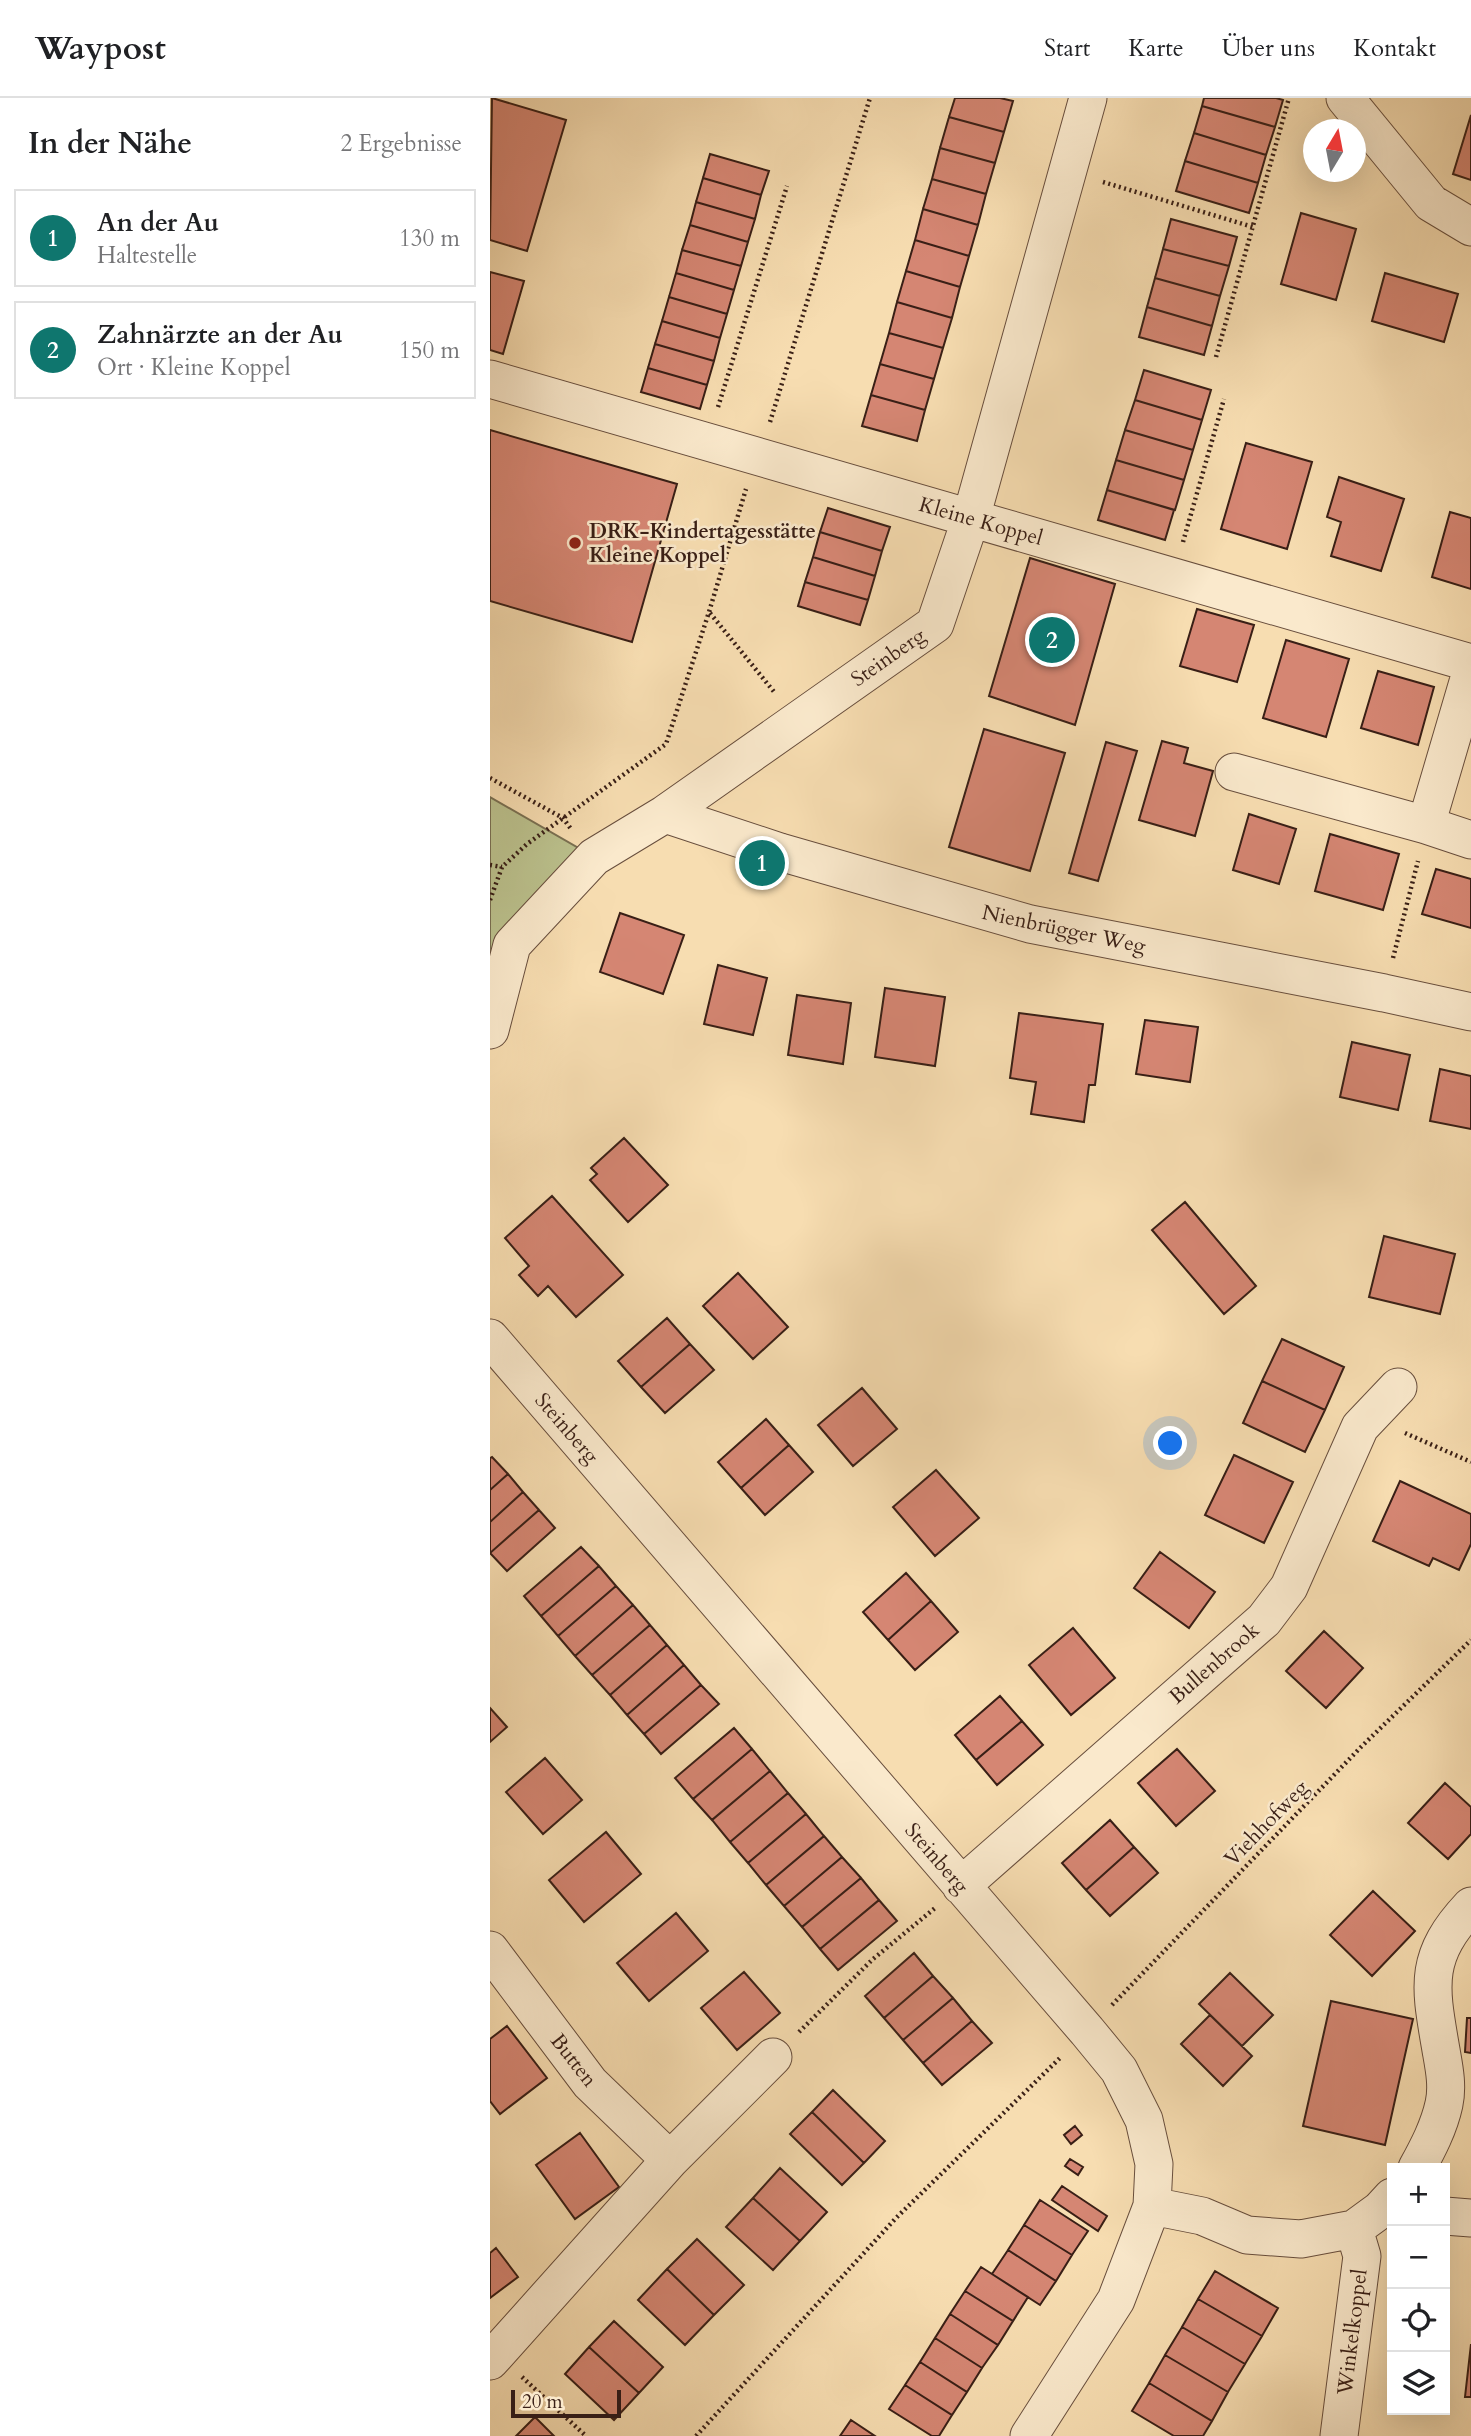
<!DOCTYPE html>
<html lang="de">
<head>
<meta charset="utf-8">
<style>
	:root { --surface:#fff; --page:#f2f2f2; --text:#202124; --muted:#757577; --line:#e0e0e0; --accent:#0f766e }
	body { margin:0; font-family:Cardo,serif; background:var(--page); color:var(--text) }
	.controls { position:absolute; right:21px; bottom:21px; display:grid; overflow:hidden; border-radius:0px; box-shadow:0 7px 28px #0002 }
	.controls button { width:63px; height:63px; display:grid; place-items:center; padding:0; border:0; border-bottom:2px solid var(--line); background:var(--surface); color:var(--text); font:35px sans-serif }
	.compass { position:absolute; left:813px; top:21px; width:63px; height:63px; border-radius:50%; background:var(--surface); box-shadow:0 7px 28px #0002; rotate:10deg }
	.scale { position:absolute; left:21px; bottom:18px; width:110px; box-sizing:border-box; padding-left:7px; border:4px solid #391f16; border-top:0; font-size:19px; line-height:24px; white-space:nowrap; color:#391f16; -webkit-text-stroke:5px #fae9cc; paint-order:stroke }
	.you { position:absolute; left:681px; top:1346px; width:24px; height:24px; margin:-18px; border:5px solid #fff; border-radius:50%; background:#1a73e8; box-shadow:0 0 0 10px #1a73e833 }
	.badge { display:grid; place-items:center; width:46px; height:46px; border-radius:50%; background:var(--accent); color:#fff; font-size:23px; font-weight:700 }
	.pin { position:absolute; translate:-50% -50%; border:4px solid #fff; box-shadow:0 2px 7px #0006 }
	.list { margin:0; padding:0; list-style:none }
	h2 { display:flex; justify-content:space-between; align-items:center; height:91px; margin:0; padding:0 28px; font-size:30px }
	h2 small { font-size:23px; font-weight:400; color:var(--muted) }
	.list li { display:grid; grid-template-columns:46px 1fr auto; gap:21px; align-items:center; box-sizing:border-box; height:98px; margin:0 14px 14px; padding:0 14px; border:2px solid var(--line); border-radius:0px }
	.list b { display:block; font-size:26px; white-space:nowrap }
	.list p { margin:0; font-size:23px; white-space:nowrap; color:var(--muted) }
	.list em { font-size:23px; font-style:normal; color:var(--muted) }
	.icon { flex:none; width:38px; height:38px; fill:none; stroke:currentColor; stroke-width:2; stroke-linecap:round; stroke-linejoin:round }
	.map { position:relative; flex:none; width:981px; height:2338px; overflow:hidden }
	header { display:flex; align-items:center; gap:42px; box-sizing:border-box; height:98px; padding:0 35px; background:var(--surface); border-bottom:2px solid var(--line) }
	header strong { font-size:33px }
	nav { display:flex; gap:38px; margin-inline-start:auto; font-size:24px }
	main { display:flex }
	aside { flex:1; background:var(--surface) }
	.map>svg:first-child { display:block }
</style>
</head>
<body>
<header>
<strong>Waypost</strong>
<nav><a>Start</a><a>Karte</a><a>Über uns</a><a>Kontakt</a></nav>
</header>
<main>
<aside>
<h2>In der Nähe<small>2 Ergebnisse</small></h2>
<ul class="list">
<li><span class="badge">1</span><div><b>An der Au</b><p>Haltestelle</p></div><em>130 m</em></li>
<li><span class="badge">2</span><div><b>Zahnärzte an der Au</b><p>Ort · Kleine Koppel</p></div><em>150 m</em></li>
</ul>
</aside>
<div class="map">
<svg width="981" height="2338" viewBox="0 0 981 2338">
	<rect width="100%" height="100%" fill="#f7ddb1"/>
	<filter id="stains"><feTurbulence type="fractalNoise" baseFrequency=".00286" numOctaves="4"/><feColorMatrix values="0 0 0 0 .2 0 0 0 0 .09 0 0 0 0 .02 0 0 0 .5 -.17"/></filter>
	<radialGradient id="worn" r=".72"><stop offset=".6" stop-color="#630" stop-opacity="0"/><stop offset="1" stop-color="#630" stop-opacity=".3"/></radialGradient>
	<path fill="#bbc18d" stroke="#7a7052" stroke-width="2" d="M0,699L104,759L0,863Z"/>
	<path fill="#d58673" stroke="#391f16" stroke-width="2" d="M2,0L76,22L37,153L0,142Z
		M465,0H510L523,3L514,34L459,19Z
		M714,0H786L793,2L785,29L712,8Z
		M712,8L785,29L776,57L704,35Z
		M981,17V82L963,76Z
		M459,19L514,34L505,65L450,50Z
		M704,35L776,57L768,85L695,63Z
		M450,50L505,65L496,96L442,81Z
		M220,56L279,73L271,97L213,80Z
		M695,63L768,85L759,115L686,93Z
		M213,80L271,97L265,121L206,104Z
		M442,81L496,96L488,127L433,111Z
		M206,104L265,121L258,144L200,127Z
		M433,111L488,127L479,158L425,142Z
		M811,115L866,131L846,202L791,186Z
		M681,121L747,139L739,168L673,151Z
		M200,127L258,144L251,168L192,152Z
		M425,142L479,158L470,189L416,173Z
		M673,151L739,168L730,198L665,180Z
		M192,152L251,168L244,192L186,175Z
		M416,173L470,189L462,220L407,204Z
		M0,174L34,183L13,256L0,252Z
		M186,175L244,192L237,216L179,199Z
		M895,175L968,196L954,244L882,223Z
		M665,180L730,198L722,228L657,209Z
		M179,199L237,216L230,240L172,223Z
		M407,204L462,220L453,250L399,235Z
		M657,209L722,228L714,257L649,239Z
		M172,223L230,240L224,263L165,246Z
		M399,235L453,250L444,281L390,266Z
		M165,246L224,263L217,287L158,270Z
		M390,266L444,281L435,312L381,297Z
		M158,270L217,287L210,311L151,294Z
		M654,272L721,292L712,322L645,302Z
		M381,297L435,312L427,343L372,328Z
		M645,302L712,322L703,352L635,332Z
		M0,332L187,386L142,544L0,503Z
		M635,332L703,352L694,382L626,362Z
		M756,345L822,364L797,451L731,431Z
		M626,362L694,382L685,412L617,392Z
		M849,379L914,401L891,473L841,458L851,424L837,419Z
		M617,392L684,412L675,442L608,422Z
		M338,410L400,429L392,453L330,434Z
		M960,414L981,420V491L942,479Z
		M330,434L392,453L385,478L323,459Z
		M323,459L385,478L378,502L315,484Z
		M540,460L625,486L585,627L499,598Z
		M315,484L378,502L370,527L308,508Z
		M707,511L764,527L747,584L690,568Z
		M796,542L859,561L836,639L773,620Z
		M888,573L944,589L928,647L871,630Z
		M494,631L575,655L540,773L459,749Z
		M672,643L698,650L694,665L723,673L705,738L649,722Z
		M616,644L647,653L608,783L579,775Z
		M759,716L806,731L789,786L743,772Z
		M840,736L909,756L893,812L825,793Z
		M946,771L981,781V830L932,816Z
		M130,815L194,837L173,896L110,874Z
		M228,867L277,880L263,937L214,926Z
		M395,890L455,899L445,968L385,959Z
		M307,897L361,905L353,966L298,957Z
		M529,915L613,926L605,987H599L594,1024L541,1016L546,984L520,980Z
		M655,922L708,929L700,984L646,976Z
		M862,944L920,957L908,1012L850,999Z
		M950,971L981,978V1031L940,1023Z
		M134,1040L178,1087L138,1124L100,1082L107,1076L101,1070Z
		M62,1098L133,1177L86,1219L58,1188L48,1198L29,1177L39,1168L15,1140Z
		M695,1104L766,1188L734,1216L662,1132Z
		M894,1138L965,1156L950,1216L879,1199Z
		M248,1175L298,1229L263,1261L213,1208Z
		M177,1220L200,1246L151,1289L128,1263Z
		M792,1241L854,1269L835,1312L772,1283Z
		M200,1246L224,1272L175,1315L151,1289Z
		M772,1283L835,1312L815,1354L753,1325Z
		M372,1290L407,1331L363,1368L328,1327Z
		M276,1321L299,1347L251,1390L228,1364Z
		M299,1347L323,1374L275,1417L251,1390Z
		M744,1357L803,1384L774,1445L715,1417Z
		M2,1359L18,1376L0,1392V1360Z
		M446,1372L489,1420L445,1458L403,1409Z
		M18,1376L33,1394L0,1424V1392Z
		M910,1383L981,1416V1446L969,1472L943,1460L939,1468L883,1443Z
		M33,1394L49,1412L0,1455V1424Z
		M49,1412L65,1430L17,1473L0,1455Z
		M91,1449L109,1468L51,1518L34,1498Z
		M670,1454L725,1494L699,1530L644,1490Z
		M109,1468L126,1488L68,1538L51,1518Z
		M416,1475L441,1503L398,1542L373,1514Z
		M126,1488L143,1507L85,1558L68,1538Z
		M441,1503L468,1534L425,1572L398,1542Z
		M143,1507L160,1527L102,1577L85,1558Z
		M160,1527L177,1547L120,1597L102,1577Z
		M583,1530L625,1580L581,1617L539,1567Z
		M834,1533L873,1570L836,1610L796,1573Z
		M177,1547L194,1567L137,1617L120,1597Z
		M194,1567L211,1587L154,1636L137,1617Z
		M211,1587L229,1606L171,1656L154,1636Z
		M510,1598L532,1623L486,1662L465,1637Z
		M0,1610L17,1629L0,1644Z
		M532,1623L553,1647L507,1687L486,1662Z
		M244,1630L262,1651L203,1701L185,1680Z
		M262,1651L280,1673L222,1722L203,1701Z
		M687,1651L725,1693L686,1728L648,1685Z
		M55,1660L92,1702L53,1736L16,1694Z
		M280,1673L298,1695L240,1744L222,1722Z
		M955,1685L981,1709V1736L958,1761L918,1725Z
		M298,1695L316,1716L258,1765L240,1744Z
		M316,1716L334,1738L276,1787L258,1765Z
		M620,1722L644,1749L596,1792L572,1765Z
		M116,1734L151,1776L94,1824L59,1782Z
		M334,1738L352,1759L294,1808L276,1787Z
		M644,1749L668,1775L620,1818L596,1792Z
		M352,1759L371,1780L312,1829L294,1808Z
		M371,1780L389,1802L330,1851L312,1829Z
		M883,1793L925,1833L882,1878L840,1837Z
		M389,1802L407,1823L348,1872L330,1851Z
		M186,1815L218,1853L159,1903L127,1865Z
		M424,1855L443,1878L394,1920L375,1898Z
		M254,1874L290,1915L247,1952L211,1910Z
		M740,1875L783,1917L752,1948L709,1906Z
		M443,1878L463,1900L413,1942L394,1920Z
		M463,1900L482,1923L433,1965L413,1942Z
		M841,1903L923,1921L895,2047L813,2028Z
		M720,1917L762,1958L733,1988L691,1946Z
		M977,1920H981V1955L975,1954Z
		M482,1923L502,1945L452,1987L433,1965Z
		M17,1928L57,1980L10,2016L0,2003V1941Z
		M343,1992L395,2043L374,2065L322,2014Z
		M322,2014L374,2065L352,2087L300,2036Z
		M585,2028L592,2037L581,2046L574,2037Z
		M90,2035L129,2089L85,2121L46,2067Z
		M580,2061L593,2069L588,2077L575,2068Z
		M290,2070L337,2114L310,2143L263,2100Z
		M572,2088L617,2118L608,2133L562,2102Z
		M263,2100L310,2143L283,2172L236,2129Z
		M550,2102L598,2133L582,2157L534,2127Z
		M534,2127L582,2157L566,2183L518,2152Z
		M207,2141L254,2187L224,2217L177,2171Z
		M6,2150L28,2179L0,2200V2155Z
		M518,2152L566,2183L550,2207L502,2176Z
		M491,2169L538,2199L523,2223L475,2193Z
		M177,2171L224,2217L195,2247L148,2202Z
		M725,2173L788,2210L772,2238L708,2201Z
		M475,2193L523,2223L508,2247L460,2216Z
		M708,2201L772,2238L755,2266L692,2229Z
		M460,2216L508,2247L492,2270L445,2240Z
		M124,2223L173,2269L149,2295L99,2249Z
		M692,2229L755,2266L738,2294L675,2257Z
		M445,2240L492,2270L477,2294L430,2264Z
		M981,2246V2299H975Z
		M99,2249L149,2295L124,2322L75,2276Z
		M675,2257L738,2294L722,2323L659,2285Z
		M430,2264L477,2294L462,2317L415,2287Z
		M659,2285L722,2323L713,2338H684L642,2313Z
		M415,2287L462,2317L449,2338H442L399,2311Z
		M45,2319L64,2338H26Z
		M361,2322L385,2338H350Z"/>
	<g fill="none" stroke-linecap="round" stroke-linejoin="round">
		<defs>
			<path id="minor" d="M855,0L941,105L981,129
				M0,281L981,565
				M744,674L936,727L981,742
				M175,716L290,754L540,826L894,895L981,914
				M936,727L981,574
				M0,932L22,847L104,759L175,716L445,526L481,420L598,0
				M0,1240L597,1933L629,1972L654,2022L664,2066L662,2108L626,2202L539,2338
				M471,1788L774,1522L799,1489L870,1329L908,1289
				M0,1852L100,1985L180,2062
				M927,2070C938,2050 949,2029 954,2006C958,1988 954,1969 951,1952C940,1888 933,1859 981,1808
				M662,2108L712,2118L757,2137L811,2141L864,2131L890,2112L902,2099
				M955,2118L981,2120
				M0,2263L180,2062L283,1959
				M849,2338L872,2158L864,2131"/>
		</defs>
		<use href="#minor" stroke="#684e3d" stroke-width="39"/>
		<path stroke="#391f16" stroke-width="4.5" stroke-dasharray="2 3.5" stroke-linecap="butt" d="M613,84L763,129
			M726,259L799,0
			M228,309L297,88
			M280,324L380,0
			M693,444L734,301
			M220,515L285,595
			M0,680L73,720L81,731
			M0,767L12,769
			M0,802L12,769L37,746L176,646L219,514L256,391
			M903,860L928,763
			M915,1335L981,1364
			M622,1907L871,1649L981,1542
			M309,1934L383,1861L445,1810
			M32,2279L96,2338
			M206,2338L406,2120L572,1958"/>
		<use href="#minor" stroke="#fae9cc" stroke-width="37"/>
	</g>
	<circle fill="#8f2418" stroke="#fae9cc" stroke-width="2.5" cx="85" cy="445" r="7"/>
	<g text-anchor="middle" stroke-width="5" stroke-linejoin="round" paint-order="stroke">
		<g font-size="21" fill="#391f16" stroke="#fae9cc">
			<text transform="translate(491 423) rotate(16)" y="7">Kleine Koppel</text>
			<text transform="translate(398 559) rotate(-35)" y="7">Steinberg</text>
			<text transform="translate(574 831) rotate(12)" y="7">Nienbrügger Weg</text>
			<text transform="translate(77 1330) rotate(49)" y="7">Steinberg</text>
			<text transform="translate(724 1565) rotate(-41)" y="7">Bullenbrook</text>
			<text transform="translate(776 1725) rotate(-46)" y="7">Viehhofweg</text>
			<text transform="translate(447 1760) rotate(49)" y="7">Steinberg</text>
			<text transform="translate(84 1962) rotate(52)" y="7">Butten</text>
			<text transform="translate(862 2234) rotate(-83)" y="7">Winkelkoppel</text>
		</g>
		<g font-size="21" font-weight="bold" fill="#391f16" stroke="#fae9cc" text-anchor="start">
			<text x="99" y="440">DRK-Kindertagesstätte<tspan x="99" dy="24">Kleine Koppel</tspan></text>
		</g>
	</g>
	<rect width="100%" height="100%" filter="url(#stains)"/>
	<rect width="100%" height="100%" fill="url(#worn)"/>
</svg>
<div class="controls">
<button>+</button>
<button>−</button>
<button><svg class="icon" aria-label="locate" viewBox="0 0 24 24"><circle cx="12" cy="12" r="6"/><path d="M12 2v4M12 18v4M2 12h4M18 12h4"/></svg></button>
<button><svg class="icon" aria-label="layers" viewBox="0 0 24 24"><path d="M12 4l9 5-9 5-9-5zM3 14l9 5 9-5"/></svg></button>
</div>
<svg class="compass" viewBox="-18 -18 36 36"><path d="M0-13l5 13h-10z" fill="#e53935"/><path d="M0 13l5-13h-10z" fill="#757577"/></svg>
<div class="scale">20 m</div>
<div class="you"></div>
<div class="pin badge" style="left:272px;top:765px">1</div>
<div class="pin badge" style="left:562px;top:542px">2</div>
</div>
</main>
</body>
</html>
